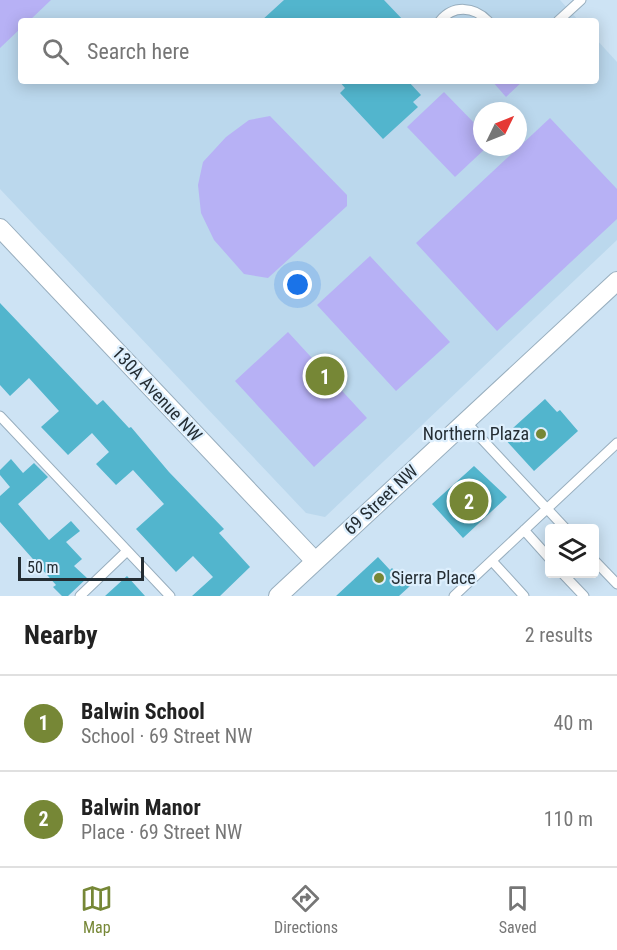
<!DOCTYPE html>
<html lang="en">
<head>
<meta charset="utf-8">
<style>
	:root { --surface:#fff; --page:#f2f2f2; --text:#222; --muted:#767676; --line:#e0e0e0; --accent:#768736 }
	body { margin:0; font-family:"Roboto Condensed",sans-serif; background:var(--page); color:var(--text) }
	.controls { position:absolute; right:18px; bottom:18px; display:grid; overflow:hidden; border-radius:6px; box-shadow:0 3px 15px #0003 }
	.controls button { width:54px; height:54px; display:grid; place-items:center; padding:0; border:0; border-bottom:2px solid var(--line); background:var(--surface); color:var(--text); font:30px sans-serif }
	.compass { position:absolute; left:473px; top:102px; width:54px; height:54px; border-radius:50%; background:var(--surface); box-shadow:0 3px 15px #0003; rotate:47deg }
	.scale { position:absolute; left:18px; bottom:15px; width:126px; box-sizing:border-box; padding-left:6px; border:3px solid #242d33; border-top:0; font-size:16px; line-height:21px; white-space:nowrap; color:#242d33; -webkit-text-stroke:4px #ddeffd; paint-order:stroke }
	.you { position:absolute; left:298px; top:285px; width:21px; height:21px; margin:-15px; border:4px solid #fff; border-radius:50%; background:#1a73e8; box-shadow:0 0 0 9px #1a73e833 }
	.badge { display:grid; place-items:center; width:39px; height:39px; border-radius:50%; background:var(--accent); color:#fff; font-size:20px; font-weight:700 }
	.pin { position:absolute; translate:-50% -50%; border:3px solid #fff; box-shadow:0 2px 6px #0006 }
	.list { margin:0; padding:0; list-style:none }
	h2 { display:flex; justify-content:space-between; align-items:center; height:78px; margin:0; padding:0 24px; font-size:26px }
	h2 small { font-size:20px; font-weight:400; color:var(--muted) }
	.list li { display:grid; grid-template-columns:39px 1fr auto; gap:18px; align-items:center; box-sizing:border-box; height:96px; padding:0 24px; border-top:2px solid var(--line) }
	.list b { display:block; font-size:22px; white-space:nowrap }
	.list p { margin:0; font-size:20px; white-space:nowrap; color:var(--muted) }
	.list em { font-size:20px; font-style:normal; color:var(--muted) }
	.icon { flex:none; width:33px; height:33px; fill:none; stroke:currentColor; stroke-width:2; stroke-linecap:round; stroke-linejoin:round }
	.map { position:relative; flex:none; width:617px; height:596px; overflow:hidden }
	.search { position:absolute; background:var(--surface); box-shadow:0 3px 15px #0003; left:18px; right:18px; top:18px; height:66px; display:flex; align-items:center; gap:15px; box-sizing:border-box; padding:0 21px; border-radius:6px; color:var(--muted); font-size:22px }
	.sheet { height:270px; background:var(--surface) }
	nav { display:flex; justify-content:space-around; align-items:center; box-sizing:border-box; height:84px; border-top:2px solid var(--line); background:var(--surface); font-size:16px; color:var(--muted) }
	nav a { display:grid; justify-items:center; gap:3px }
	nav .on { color:var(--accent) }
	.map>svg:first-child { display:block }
</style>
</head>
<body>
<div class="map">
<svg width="617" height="596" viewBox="0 0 617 596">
	<rect width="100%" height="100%" fill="#cde3f4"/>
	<path fill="#bbd8ed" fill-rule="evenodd" d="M0,0H560L579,21H21V81H596V39L617,62V240L325,517L306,513L0,189ZM482,111H518V147H482Z"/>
	<path fill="#b7b1f5" d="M0,0H51L29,21H21V28L0,48Z
		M492,81H523L506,97Z
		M444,92L482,131V147H487L455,177L407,127Z
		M270,116L347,195V206L268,278L244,274L214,240L201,213L198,185L203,162L226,137L249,120Z
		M550,118L617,189V219L497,331L416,243Z
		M370,256L450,342L396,391L317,305Z
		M288,332L367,418L314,467L235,381Z"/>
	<path fill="#52b5cd" d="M284,0H384L404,21H261Z
		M339,81H408L421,95L413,102L418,107L383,139L340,93L345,88Z
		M0,303L97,405L103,400L129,428L131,427L169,472L224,529L219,533L250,567L220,596H192L213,577L193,556L176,572L136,529L164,504L133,470L116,485L96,464L109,452L92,433L68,455L41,427L59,411L29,378L10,396L0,385Z
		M545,399L557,412L560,410L578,431L534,471L503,437Z
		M11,459L23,473L34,463L48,477L18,504L49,540L71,521L80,531L66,542L82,559L74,566L87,578L68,596H62L53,587L56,585L0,522V496L10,487L0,475V470Z
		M474,466L507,497L463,538L432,504Z
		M378,557L390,570L392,568L410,586L399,596H336Z
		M127,576L145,596H105Z"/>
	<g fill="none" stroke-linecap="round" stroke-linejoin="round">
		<defs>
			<path id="service" d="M440,21C453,5 474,6 488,21
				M558,21L581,0
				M0,416L170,596
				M466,422L565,528
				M524,530L550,559
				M594,560L617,584
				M492,561L524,596
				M563,574L584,596
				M80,596L127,551
				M454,596L617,443"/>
			<path id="minor" d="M0,228L315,561
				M278,596L617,281"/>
		</defs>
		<use href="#service" stroke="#98aebe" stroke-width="11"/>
		<use href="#minor" stroke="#98aebe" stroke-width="20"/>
		<use href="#service" stroke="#fff" stroke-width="9"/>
		<use href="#minor" stroke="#fff" stroke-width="18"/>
	</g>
	<g fill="#768736" stroke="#ddeffd" stroke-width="2">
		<circle cx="541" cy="434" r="6"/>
		<circle cx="379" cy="578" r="6"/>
	</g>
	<g text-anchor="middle" stroke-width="4.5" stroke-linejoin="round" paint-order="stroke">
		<g font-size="18" fill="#242d33" stroke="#ddeffd">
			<text transform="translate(157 394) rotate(47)" y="6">130A Avenue NW</text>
			<text transform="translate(381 500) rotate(-43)" y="6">69 Street NW</text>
		</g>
		<g font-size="18" fill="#242d33" stroke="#ddeffd" text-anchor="end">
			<text x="529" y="440">Northern Plaza</text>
			<text x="391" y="584" text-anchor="start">Sierra Place</text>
		</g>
	</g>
</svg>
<div class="controls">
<button><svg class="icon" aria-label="layers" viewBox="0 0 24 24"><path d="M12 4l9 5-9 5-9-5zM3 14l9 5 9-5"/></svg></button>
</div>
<svg class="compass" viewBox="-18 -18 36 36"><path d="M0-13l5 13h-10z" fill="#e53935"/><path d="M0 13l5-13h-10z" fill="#767676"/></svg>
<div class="scale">50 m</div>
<div class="you"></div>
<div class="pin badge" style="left:325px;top:376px">1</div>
<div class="pin badge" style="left:469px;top:501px">2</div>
<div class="search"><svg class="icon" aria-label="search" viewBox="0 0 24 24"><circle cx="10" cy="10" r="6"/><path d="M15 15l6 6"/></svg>Search here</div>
</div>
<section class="sheet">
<h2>Nearby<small>2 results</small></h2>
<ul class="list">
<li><span class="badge">1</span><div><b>Balwin School</b><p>School · 69 Street NW</p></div><em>40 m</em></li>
<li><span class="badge">2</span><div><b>Balwin Manor</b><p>Place · 69 Street NW</p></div><em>110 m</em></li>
</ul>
</section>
<nav>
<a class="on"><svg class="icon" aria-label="map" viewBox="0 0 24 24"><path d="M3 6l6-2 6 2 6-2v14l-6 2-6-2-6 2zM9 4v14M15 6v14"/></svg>Map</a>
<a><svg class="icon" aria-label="directions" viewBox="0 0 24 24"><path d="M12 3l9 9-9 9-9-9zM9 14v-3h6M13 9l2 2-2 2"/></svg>Directions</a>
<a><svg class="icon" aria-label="saved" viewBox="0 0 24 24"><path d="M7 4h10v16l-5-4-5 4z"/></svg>Saved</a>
</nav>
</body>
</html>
